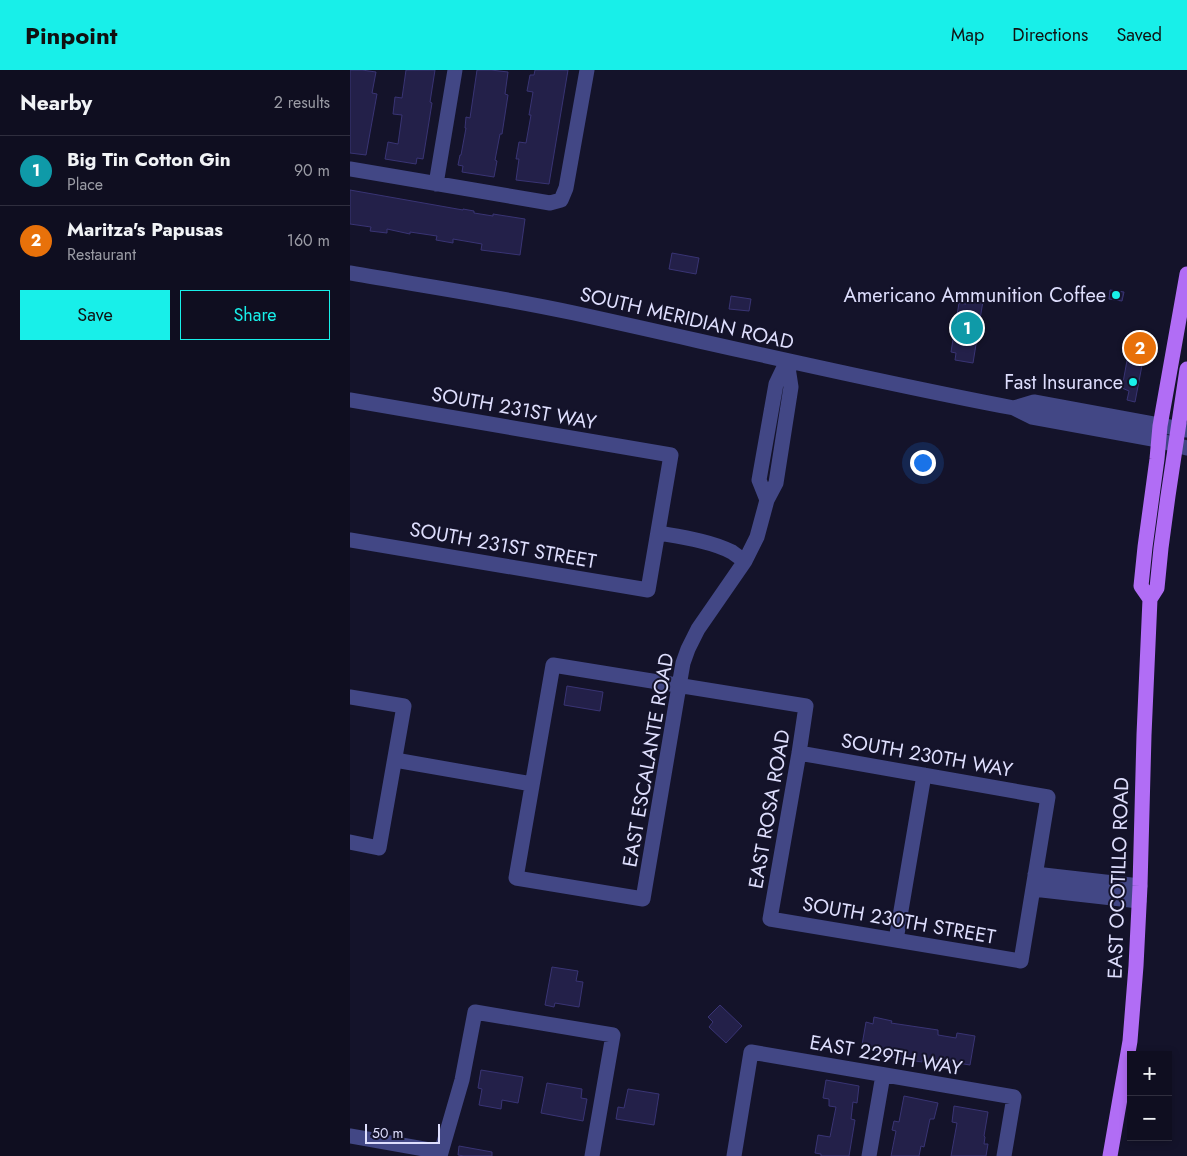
<!DOCTYPE html>
<html lang="en">
<head>
<meta charset="utf-8">
<style>
	:root { --surface:#0f0e20; --page:#181729; --text:#f1f3f6; --muted:#9b9ca5; --line:#2f2e3e; --accent:#18efe9 }
	body { margin:0; font-family:Jost,sans-serif; background:var(--page); color:var(--text) }
	.controls { position:absolute; right:15px; bottom:15px; display:grid; overflow:hidden; border-radius:0px; box-shadow:0 2px 8px #0003 }
	.controls button { width:45px; height:45px; display:grid; place-items:center; padding:0; border:0; border-bottom:1px solid var(--line); background:var(--surface); color:var(--text); font:25px sans-serif }
	.scale { position:absolute; left:15px; bottom:12px; width:75px; box-sizing:border-box; padding-left:5px; border:2px solid #dedefd; border-top:0; font-size:14px; line-height:18px; white-space:nowrap; color:#dedefd; -webkit-text-stroke:4px #14132a; paint-order:stroke }
	.you { position:absolute; left:572px; top:392px; width:18px; height:18px; margin:-12px; border:4px solid #fff; border-radius:50%; background:#1a73e8; box-shadow:0 0 0 8px #1a73e833 }
	.badge { display:grid; place-items:center; width:32px; height:32px; border-radius:50%; background:var(--accent); color:#fff; font-size:16px; font-weight:700 }
	.pin { position:absolute; translate:-50% -50%; border:2px solid #fff; box-shadow:0 1px 5px #0006 }
	.list { margin:0; padding:0; list-style:none }
	h2 { display:flex; justify-content:space-between; align-items:center; height:65px; margin:0; padding:0 20px; font-size:21px }
	h2 small { font-size:16px; font-weight:400; color:var(--muted) }
	.list li { display:grid; grid-template-columns:32px 1fr auto; gap:15px; align-items:center; box-sizing:border-box; height:70px; padding:0 20px; border-top:1px solid var(--line) }
	.list b { display:block; font-size:19px; white-space:nowrap }
	.list p { margin:0; font-size:16px; white-space:nowrap; color:var(--muted) }
	.list em { font-size:16px; font-style:normal; color:var(--muted) }
	.actions { display:flex; gap:10px; padding:15px 20px }
	.actions a { flex:1; padding:11px 0; border:1px solid var(--accent); border-radius:0px; text-align:center; font-size:18px; color:var(--accent) }
	.actions .main { background:var(--accent); color:#111 }
	.map { position:relative; flex:none; width:837px; height:1086px; overflow:hidden }
	header { display:flex; align-items:center; gap:30px; box-sizing:border-box; height:70px; padding:0 25px; background:var(--accent); color:#111 }
	header strong { font-size:24px }
	nav { display:flex; gap:28px; margin-inline-start:auto; font-size:18px }
	main { display:flex }
	aside { flex:1; background:var(--surface) }
	.map>svg:first-child { display:block }
</style>
</head>
<body>
<header>
<strong>Pinpoint</strong>
<nav><a>Map</a><a>Directions</a><a>Saved</a></nav>
</header>
<main>
<aside>
<h2>Nearby<small>2 results</small></h2>
<ul class="list">
<li><span class="badge" style="background:#0f9aa8">1</span><div><b>Big Tin Cotton Gin</b><p>Place</p></div><em>90 m</em></li>
<li><span class="badge" style="background:#e8710a">2</span><div><b>Maritza's Papusas</b><p>Restaurant</p></div><em>160 m</em></li>
</ul>
<div class="actions"><a class="main">Save</a><a>Share</a></div>
</aside>
<div class="map">
<svg width="837" height="1086" viewBox="0 0 837 1086">
	<rect width="100%" height="100%" fill="#14132a"/>
	<path fill="#232049" stroke="#393474" d="M0,0H12L26,2L22,23L27,24L16,85L0,83Z
		M56,0H85L80,32L82,33L73,89L67,88L66,94L35,89L38,72L48,74L52,45L43,44L45,27L52,28Z
		M127,0H141L158,2L155,24L158,25L152,64H150L145,90L147,91L144,107L112,102L113,96L108,95L110,85H111L116,58H115L116,47L120,48Z
		M185,0H218L199,114L166,110L169,89H166L169,72L176,73L181,45H179L183,22L177,21L180,5H184Z
		M0,120L113,140V139L124,141V143L143,146V144L175,149L170,185L131,180L132,174L103,169V173L86,170L87,166L60,162V164L37,159V163L20,161L21,157L0,154Z
		M322,183L349,188L346,204L319,199Z
		M760,220L774,222L772,231L759,229Z
		M381,226L401,229L399,241L379,239Z
		M616,229L633,231L623,293L605,290L606,283L601,282L609,233L616,234Z
		M780,274L804,279L802,292L793,290L785,332L777,330L779,321L772,318Z
		M217,616L253,622L250,641L214,635Z
		M202,897L228,901L226,911L233,912L229,937L205,933L204,937L195,935Z
		M370,935L392,956L376,973L359,957L363,952L358,947Z
		M524,947L542,951L541,953L588,960V965L606,968L607,963L625,966L620,995L583,989V992L572,990V992L528,985L529,981L518,979L519,976L512,975L516,952L523,954Z
		M131,1000L173,1007L168,1033L152,1030L151,1039L129,1035L132,1019L128,1018Z
		M476,1010L509,1016L507,1033L503,1032L501,1049L505,1050L499,1086H471V1084L465,1083L468,1065L480,1067L486,1037L479,1036V1029L473,1028Z
		M197,1013L232,1019L231,1028L237,1029L233,1051L191,1043Z
		M278,1019L309,1024L304,1055L266,1049L268,1037L274,1038Z
		M554,1026L588,1033L584,1049H580L574,1077L571,1076L569,1086H541L546,1061L542,1060L544,1051L549,1052Z
		M604,1036L638,1042L634,1066L635,1067L634,1074H638L636,1086H601L607,1053L602,1052Z
		M109,1076L142,1082V1086H114L108,1085Z"/>
	<g fill="none" stroke-linecap="round" stroke-linejoin="round">
		<path stroke="#424785" stroke-width="15" d="M0,99L200,133L211,130L216,118L237,0
			M86,114L105,0
			M0,203C75,216 150,227 224,243C370,275 516,310 664,338L682,347L808,370L837,378
			M437,291L441,317L426,413L417,430L407,467L395,491L348,559L338,579L333,593L329,616L293,829L166,808L203,595L456,636L449,683L420,849L671,891L698,727L449,683
			M0,330L321,385L298,520L0,470
			M664,338L684,332L837,360
			M417,430L409,410L426,314L437,291
			M308,463C331,467 361,471 382,482C386,485 390,488 395,491
			M0,627L54,636L29,778L0,772
			M45,690L182,714
			M685,804L790,816
			M683,819L789,831
			M546,870L574,705
			M0,1066L91,1082
			M90,1086L112,1010L125,942L263,965L242,1086
			M384,1086L401,982L664,1027L654,1086
			M519,1086L533,1005"/>
		<path stroke="#b16df5" stroke-width="15" d="M800,529L791,516L795,477L807,389L810,356L837,204
			M800,529L807,518L811,478L818,426L837,299
			M760,1086L780,971L786,896L790,816L794,665L800,529"/>
	</g>
	<g fill="#18efe9" stroke="#14132a" stroke-width="2">
		<circle cx="766" cy="225" r="5"/>
		<circle cx="783" cy="312" r="5"/>
	</g>
	<g text-anchor="middle" stroke-width="4" stroke-linejoin="round" paint-order="stroke">
		<g font-size="20" fill="#dedefd" stroke="#14132a" text-anchor="end">
			<text x="756" y="232">Americano Ammunition Coffee</text>
			<text x="773" y="319">Fast Insurance</text>
		</g>
		<g font-size="20" fill="#dedefd" stroke="#14132a">
			<text transform="translate(337 248) rotate(13)" y="7">SOUTH MERIDIAN ROAD</text>
			<text transform="translate(164 338) rotate(10)" y="7">SOUTH 231ST WAY</text>
			<text transform="translate(153 475) rotate(10)" y="7">SOUTH 231ST STREET</text>
			<text transform="translate(577 685) rotate(10)" y="7">SOUTH 230TH WAY</text>
			<text transform="translate(298 690) rotate(-80)" y="7">EAST ESCALANTE ROAD</text>
			<text transform="translate(419 739) rotate(-80)" y="7">EAST ROSA ROAD</text>
			<text transform="translate(768 808) rotate(-88)" y="7">EAST OCOTILLO ROAD</text>
			<text transform="translate(549 850) rotate(10)" y="7">SOUTH 230TH STREET</text>
			<text transform="translate(536 985) rotate(10)" y="7">EAST 229TH WAY</text>
		</g>
	</g>
</svg>
<div class="controls">
<button>+</button>
<button>−</button>
</div>
<div class="scale">50 m</div>
<div class="you"></div>
<div class="pin badge" style="left:617px;top:258px;background:#0f9aa8">1</div>
<div class="pin badge" style="left:790px;top:278px;background:#e8710a">2</div>
</div>
</main>
</body>
</html>
